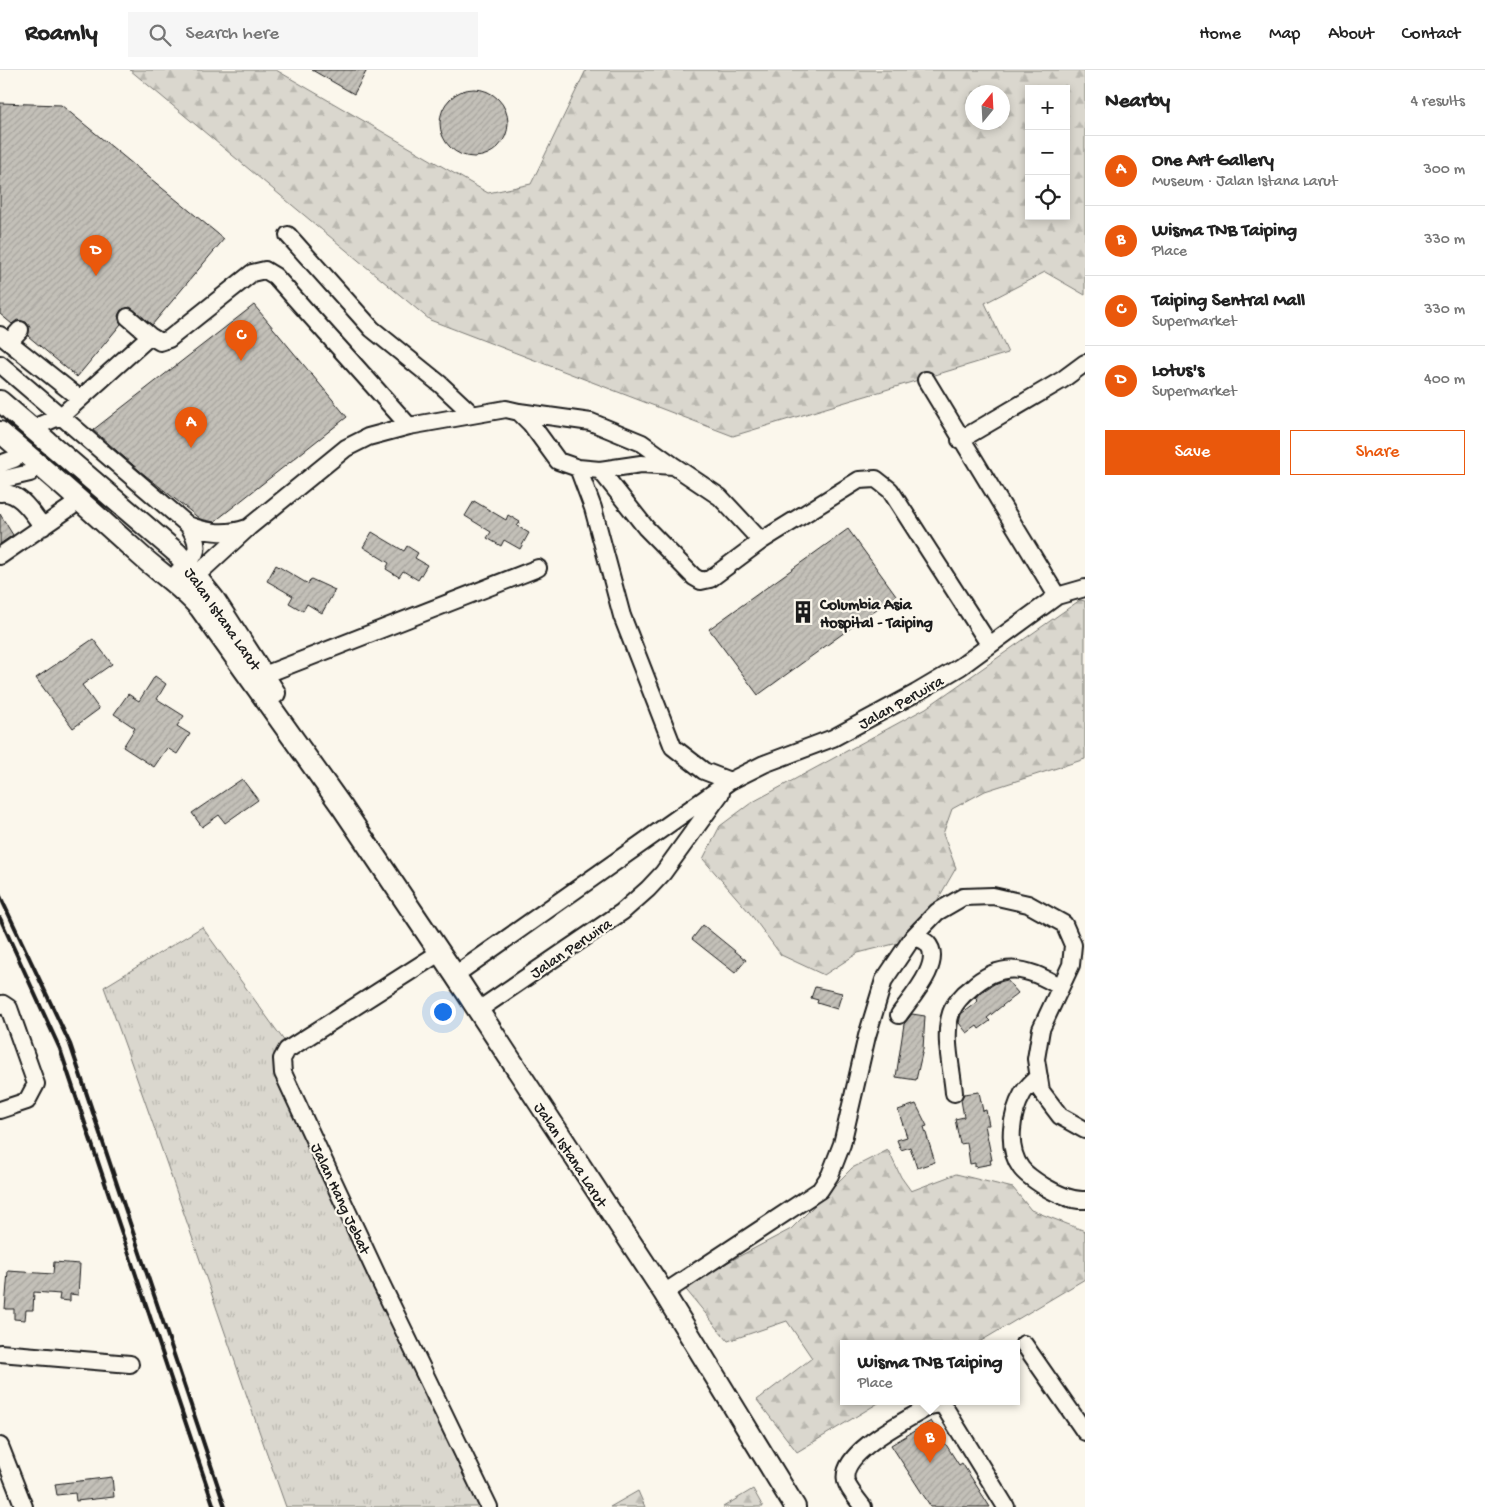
<!DOCTYPE html>
<html lang="en">
<head>
<meta charset="utf-8">
<style>
	:root { --surface:#fff; --page:#f6f6f6; --text:#222; --muted:#767676; --line:#e0e0e0; --accent:#ea580c }
	body { margin:0; font-family:"Gochi Hand",sans-serif; background:var(--page); color:var(--text) }
	.controls { position:absolute; right:15px; top:15px; display:grid; overflow:hidden; border-radius:0px; box-shadow:0 2px 8px #0003 }
	.controls button { width:45px; height:45px; display:grid; place-items:center; padding:0; border:0; border-bottom:1px solid var(--line); background:var(--surface); color:var(--text); font:25px sans-serif }
	.compass { position:absolute; left:965px; top:15px; width:45px; height:45px; border-radius:50%; background:var(--surface); box-shadow:0 2px 8px #0003; rotate:18deg }
	.you { position:absolute; left:442px; top:941px; width:18px; height:18px; margin:-12px; border:4px solid #fff; border-radius:50%; background:#1a73e8; box-shadow:0 0 0 8px #1a73e833 }
	.badge { display:grid; place-items:center; width:32px; height:32px; border-radius:50%; background:var(--accent); color:#fff; font-size:16px; font-weight:700 }
	.pin { position:absolute; translate:-50% -41px; filter:drop-shadow(0 1px 2px #0008) }
	.pin::after { content:''; position:absolute; top:26px; width:18px; height:15px; background:inherit; clip-path:polygon(0 0,100% 0,50% 100%) }
	.popup { position:absolute; left:840px; top:1270px; width:180px; height:65px; box-sizing:border-box; display:grid; place-content:center; border-radius:0px; background:var(--surface); filter:drop-shadow(0 1px 4px #0005); font-size:16px; white-space:nowrap; color:var(--muted) }
	.popup b { font-size:19px; color:var(--text) }
	.popup::after { content:''; position:absolute; left:50%; top:100%; margin-left:-10px; border:10px solid transparent; border-top-color:var(--surface) }
	.list { margin:0; padding:0; list-style:none }
	h2 { display:flex; justify-content:space-between; align-items:center; height:65px; margin:0; padding:0 20px; font-size:21px }
	h2 small { font-size:16px; font-weight:400; color:var(--muted) }
	.list li { display:grid; grid-template-columns:32px 1fr auto; gap:15px; align-items:center; box-sizing:border-box; height:70px; padding:0 20px; border-top:1px solid var(--line) }
	.list b { display:block; font-size:19px; white-space:nowrap }
	.list p { margin:0; font-size:16px; white-space:nowrap; color:var(--muted) }
	.list em { font-size:16px; font-style:normal; color:var(--muted) }
	.actions { display:flex; gap:10px; padding:15px 20px }
	.actions a { flex:1; padding:11px 0; border:1px solid var(--accent); border-radius:0px; text-align:center; font-size:18px; color:var(--accent) }
	.actions .main { background:var(--accent); color:#fff }
	.icon { flex:none; width:28px; height:28px; fill:none; stroke:currentColor; stroke-width:2; stroke-linecap:round; stroke-linejoin:round }
	.map { position:relative; flex:none; width:1085px; height:1437px; overflow:hidden }
	header { display:flex; align-items:center; gap:30px; box-sizing:border-box; height:70px; padding:0 25px; background:var(--surface); border-bottom:1px solid var(--line) }
	header strong { font-size:24px }
	nav { display:flex; gap:28px; margin-inline-start:auto; font-size:18px }
	.search { width:350px; height:45px; background:var(--page); display:flex; align-items:center; gap:12px; box-sizing:border-box; padding:0 18px; border-radius:0px; color:var(--muted); font-size:19px }
	main { display:flex }
	aside { flex:1; background:var(--surface) }
	.map>svg:first-child { display:block }
</style>
</head>
<body>
<header>
<strong>Roamly</strong>
<div class="search"><svg class="icon" aria-label="search" viewBox="0 0 24 24"><circle cx="10" cy="10" r="6"/><path d="M15 15l6 6"/></svg>Search here</div>
<nav><a>Home</a><a>Map</a><a>About</a><a>Contact</a></nav>
</header>
<main>
<div class="map">
<svg width="1085" height="1437" viewBox="0 0 1085 1437">
	<defs>
		<pattern id="grass-tufts" width="24" height="20" patternUnits="userSpaceOnUse" patternTransform="scale(1.25)"><rect width="24" height="20" fill="#dad7ce"/><path d="M3 7l-1-3M5 7V3M7 7l1-3M15 17l-1-3M17 17v-4M19 17l1-3" fill="none" stroke="#bab8b0"/></pattern>
		<pattern id="forest-firs" width="22" height="20" patternUnits="userSpaceOnUse" patternTransform="scale(1.25)"><rect width="22" height="20" fill="#dad7ce"/><path d="M5 1l3.5 6h-7zM16 11l3.5 6h-7z" fill="#bab8b0"/></pattern>
		<pattern id="building-hatch" width="6" height="6" patternUnits="userSpaceOnUse" patternTransform="scale(1.25)"><rect width="6" height="6" fill="#c3c0b8"/><path d="M-1 1l2-2M0 6l6-6M5 7l2-2" fill="none" stroke="#a7a49e"/></pattern>
	</defs>
	<rect width="100%" height="100%" fill="#fbf7ec"/>
	<filter id="ink" filterUnits="userSpaceOnUse"><feTurbulence type="fractalNoise" baseFrequency=".02" numOctaves="2"/><feDisplacementMap in="SourceGraphic" scale="10" xChannelSelector="R" yChannelSelector="G"/><feConvolveMatrix kernelMatrix="1 2 1 2 8 2 1 2 1" color-interpolation-filters="sRGB"/></filter>
	<g filter="url(#ink)">
		<path fill="url(#grass-tufts)" stroke="#7b7a75" d="M202,857L285,972L277,979L276,998L486,1437H286C224,1264 167,1089 104,917Z"/>
		<path fill="url(#forest-firs)" stroke="#7b7a75" fill-rule="evenodd" d="M130,0H276L488,123L531,114L586,0H1085V225L1045,202L985,233L1008,283L733,366L430,250ZM1029,19H1066V146H1029ZM972,22H1002V52H972Z
			M1080,530L1085,531V689L985,721L952,739L943,764L956,798L934,836L902,872L858,883L824,905L781,885L749,842L703,789L720,756L751,733L926,638Z
			M888,1080L901,1107L911,1121L956,1104L1013,1118L1031,1140L1085,1161V1209L976,1274H844V1332H880L797,1382L757,1330L812,1288L787,1251L728,1271L683,1216L791,1159L852,1098Z
			M753,1419L763,1437H723Z
			M638,1421L645,1437H610Z"/>
		<path fill="url(#building-hatch)" stroke="#1c1c1c" d="M312,0H367L354,24Z
			M440 53a34 34 0 1 1 68 0a34 34 0 1 1-68 0Z
			M0,33L61,35L224,169L152,255L130,237L121,240L118,246L121,254L77,307L28,266L30,257L26,252L17,250L12,254L0,244Z
			M254,235L347,347L214,452L205,450L200,449L140,401L93,360Z
			M474,431L506,450L508,445L520,452L517,456L529,463L520,479L504,470L501,476L487,468L491,462L465,446Z
			M0,444L13,465L0,474Z
			M848,459L896,525L758,625L709,559Z
			M372,462L404,481L407,476L418,483L415,488L427,495L418,510L403,501L399,507L386,499L389,493L363,477Z
			M276,495L308,514L311,509L335,520L322,543L307,534L303,541L289,533L293,526L267,511Z
			M93,569L112,594L82,615L99,639L73,658L36,608Z
			M155,606L166,614L157,629L184,646L177,656L190,664L177,684L167,678L154,697L123,677L135,658L114,644L128,624L139,631Z
			M242,709L258,730L225,753L219,745L202,757L192,743Z
			M703,855L746,890L735,903L692,869Z
			M1007,910L1018,923L987,948L990,951L979,959L977,956L967,963L959,953L961,944L978,931L975,928L983,921L996,913Z
			M815,917L842,923L837,939L817,933L818,930L811,928Z
			M912,944L925,946L923,979L916,1010L896,1007L904,954Z
			M979,1022L983,1041L986,1040L989,1055H985L992,1090H990L991,1094L975,1097V1093L970,1094L967,1073L960,1074L955,1049L964,1047L961,1030L964,1024Z
			M916,1034L927,1056L924,1057L935,1092L917,1098L910,1077L901,1080L897,1070L907,1067L898,1040Z
			M54,1192L80,1194L78,1225L70,1224V1231L59,1230L60,1224L34,1222L33,1240H26L25,1250L14,1249V1239H5L8,1201L53,1204Z
			M931,1351L959,1395L962,1393L990,1437H931L891,1375Z
			M112,1407L114,1427L76,1431L75,1423L57,1425L55,1414Z"/>
		<g fill="none" stroke-linecap="round" stroke-linejoin="round">
			<defs>
				<path id="minor" d="M288,165L372,259L440,314L472,344
					M128,247L150,266
					M0,265L79,328
					M9,272L20,260
					M0,294L188,455C208,463 226,465 247,458
					M926,310L1057,526
					M519,342L591,352L642,373L674,396
					M33,358L61,346L150,266L160,272L169,269L252,203L265,200L275,206L409,356
					M960,370L1062,310L1085,293
					M0,394L14,389
					M578,398L593,438L622,546L673,677L704,701L730,711
					M600,400L641,394L674,396L720,427L761,471
					M0,410L30,403
					M0,423C19,420 33,444 43,457
					M0,486L71,437
					M177,503C196,485 204,480 188,455
					M186,515L249,457L346,378L368,367L409,356L506,339L519,342L531,354L558,391L578,398L600,400L646,458L694,507L701,511L710,509L761,471L859,410L876,409L890,420L989,574
					M264,605L538,498
					M439,883L287,980L282,989L283,1003L377,1205L489,1437
					M455,905L730,711L764,694L833,668L916,623L960,597L1057,526L1085,518
					M0,936L3,934L9,938L36,1014L27,1031L0,1040
					M477,941L622,842L648,819L663,803L721,723
					M899,945C909,930 945,892 927,873C924,870 917,868 913,867
					M1039,1006C1033,1011 1027,1017 1023,1023C1011,1044 1006,1077 1021,1098C1026,1105 1037,1112 1045,1117C1057,1124 1071,1131 1085,1130
					M954,1023C952,998 943,967 951,943C954,934 963,924 970,919C1000,891 1027,896 1060,917
					M664,1223L820,1120L830,1105L842,1074L867,966L884,910L913,867L937,842L963,827L993,826L1028,834L1064,854L1073,875L1071,895L1041,959L1036,989L1041,1021L1060,1046L1085,1060
					M1024,1274L1085,1362
					M0,1283L130,1294
					M0,1376L24,1437
					M863,1437C858,1430 848,1419 846,1411C839,1382 909,1349 930,1336L940,1334L945,1338L1006,1437"/>
				<path id="major" d="M0,331L177,483L214,529L275,623
					M0,362C48,402 94,443 140,485C161,504 181,516 200,538L342,737L455,905L664,1223L795,1437"/>
			</defs>
			<use href="#minor" stroke="#1c1c1c" stroke-width="20"/>
			<use href="#major" stroke="#1c1c1c" stroke-width="24"/>
			<use href="#minor" stroke="#fbf7ec" stroke-width="16"/>
			<use href="#major" stroke="#fbf7ec" stroke-width="20"/>
			<path stroke="#1c1c1c" stroke-width="4" d="M0,826L70,974L225,1437
				M0,848L60,979L214,1437"/>
		</g>
	</g>
	<defs>
		<symbol id="building-bare" viewBox="-9 -9 18 18"><path d="M-4-6H4V6H1V3H-1V6H-4ZM-2.5-4.3h1.7v1.8h-1.7ZM.8-4.3h1.7v1.8H.8ZM-2.5-1h1.7V.8h-1.7ZM.8-1h1.7V.8H.8Z" fill="#1c1c1c" stroke="#fbf7ec" stroke-width="2.5" paint-order="stroke"/></symbol>
	</defs>
	<g fill-rule="evenodd">
		<use href="#building-bare" x="787" y="526" width="32" height="32"/>
	</g>
	<g text-anchor="middle" stroke-width="4.5" stroke-linejoin="round" paint-order="stroke">
		<g font-size="16" font-weight="bold" fill="#1c1c1c" stroke="#fbf7ec" text-anchor="start">
			<text x="820" y="539">Columbia Asia<tspan x="820" dy="18">Hospital - Taiping</tspan></text>
		</g>
		<g font-size="16" fill="#1c1c1c" stroke="#fbf7ec">
			<text transform="translate(224 548) rotate(55)" y="6">Jalan Istana Larut</text>
			<text transform="translate(900 631) rotate(-29)" y="6">Jalan Perwira</text>
			<text transform="translate(570 877) rotate(-34)" y="6">Jalan Perwira</text>
			<text transform="translate(572 1084) rotate(57)" y="6">Jalan Istana Larut</text>
			<text transform="translate(342 1128) rotate(65)" y="6">Jalan Hang Jebat</text>
		</g>
	</g>
</svg>
<div class="controls">
<button>+</button>
<button>−</button>
<button><svg class="icon" aria-label="locate" viewBox="0 0 24 24"><circle cx="12" cy="12" r="6"/><path d="M12 2v4M12 18v4M2 12h4M18 12h4"/></svg></button>
</div>
<svg class="compass" viewBox="-18 -18 36 36"><path d="M0-13l5 13h-10z" fill="#e53935"/><path d="M0 13l5-13h-10z" fill="#767676"/></svg>
<div class="you"></div>
<div class="pin badge" style="left:191px;top:378px">A</div>
<div class="pin badge" style="left:930px;top:1393px">B</div>
<div class="popup"><b>Wisma TNB Taiping</b>Place</div>
<div class="pin badge" style="left:241px;top:291px">C</div>
<div class="pin badge" style="left:96px;top:206px">D</div>
</div>
<aside>
<h2>Nearby<small>4 results</small></h2>
<ul class="list">
<li><span class="badge">A</span><div><b>One Art Gallery</b><p>Museum · Jalan Istana Larut</p></div><em>300 m</em></li>
<li><span class="badge">B</span><div><b>Wisma TNB Taiping</b><p>Place</p></div><em>330 m</em></li>
<li><span class="badge">C</span><div><b>Taiping Sentral Mall</b><p>Supermarket</p></div><em>330 m</em></li>
<li><span class="badge">D</span><div><b>Lotus's</b><p>Supermarket</p></div><em>400 m</em></li>
</ul>
<div class="actions"><a class="main">Save</a><a>Share</a></div>
</aside>
</main>
</body>
</html>
